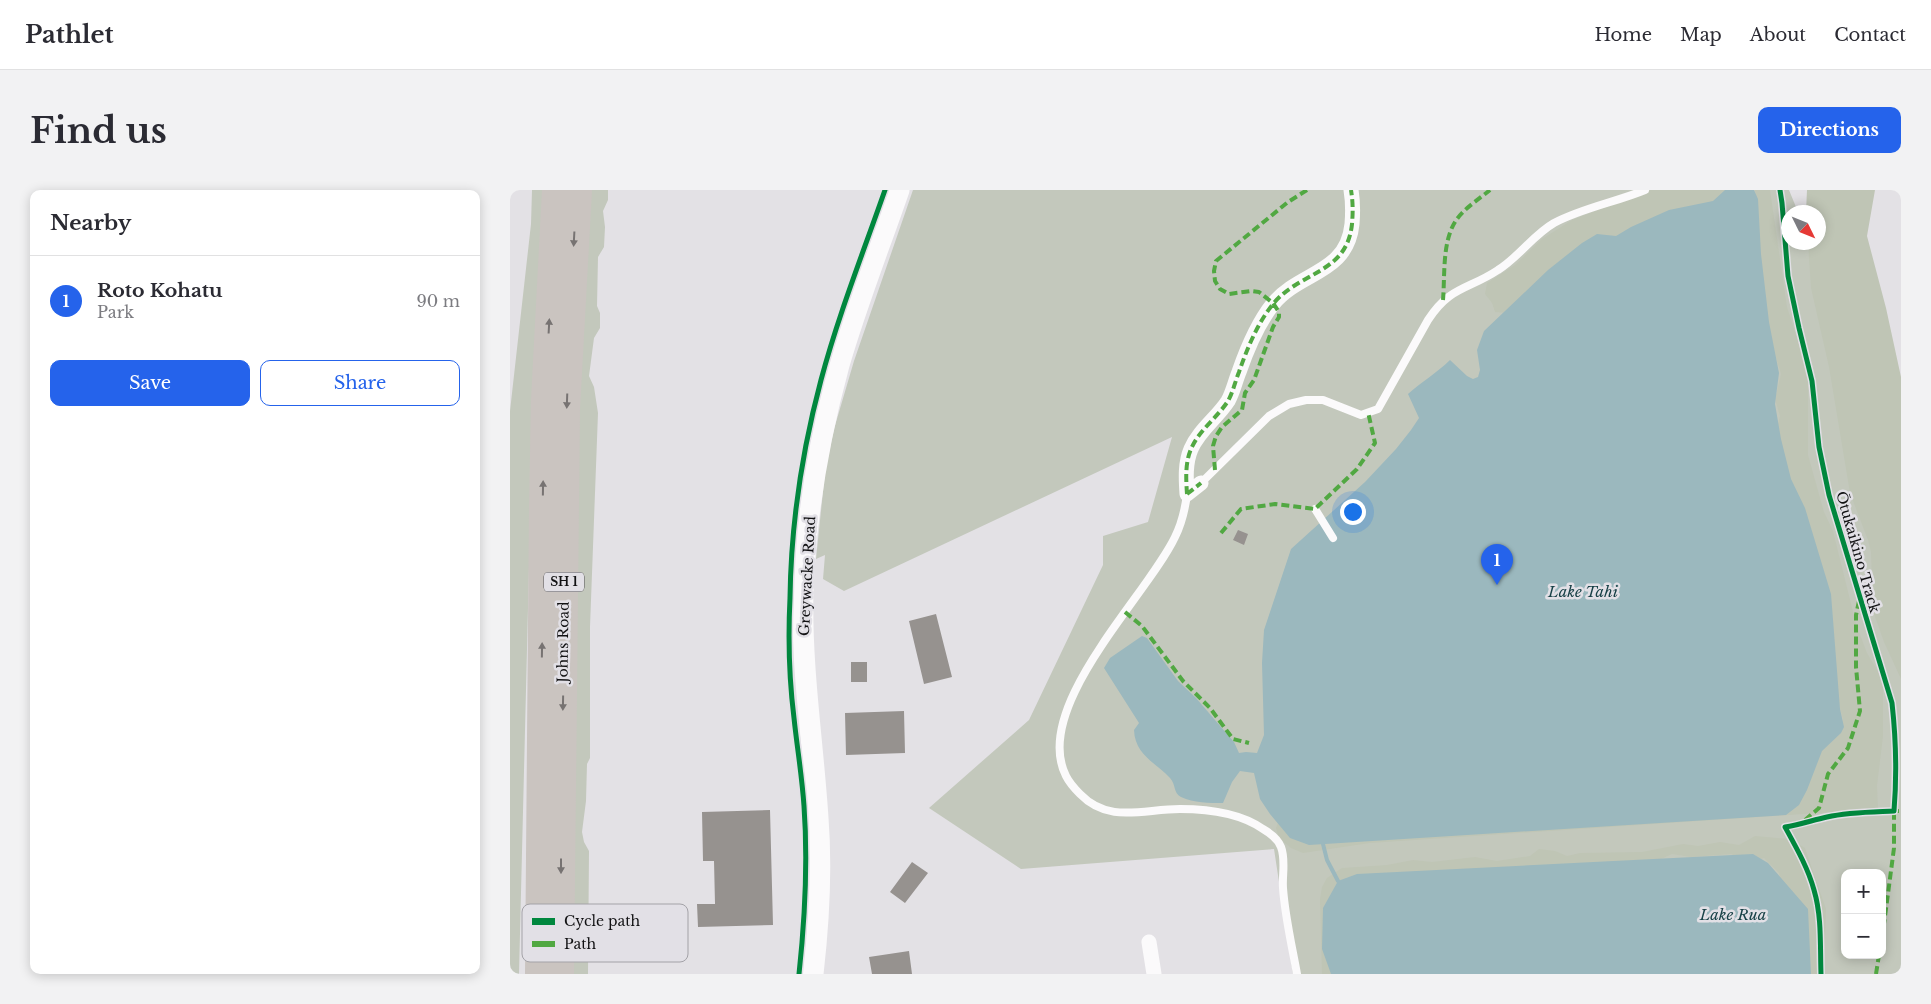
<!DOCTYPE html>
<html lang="en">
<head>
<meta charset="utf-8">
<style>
	:root { --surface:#fff; --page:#f2f2f3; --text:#2b2b33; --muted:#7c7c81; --line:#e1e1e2; --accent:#2563eb }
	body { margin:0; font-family:"Libre Baskerville",serif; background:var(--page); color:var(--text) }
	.controls { position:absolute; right:15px; bottom:15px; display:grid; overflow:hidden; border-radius:10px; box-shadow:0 2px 12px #0003 }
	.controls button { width:45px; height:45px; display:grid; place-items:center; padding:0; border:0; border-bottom:1px solid var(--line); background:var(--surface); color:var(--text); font:25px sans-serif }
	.compass { position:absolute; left:1271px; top:15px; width:45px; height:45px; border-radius:50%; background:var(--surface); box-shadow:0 2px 12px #0003; rotate:133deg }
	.you { position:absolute; left:842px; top:321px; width:18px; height:18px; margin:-12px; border:4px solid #fff; border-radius:50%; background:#1a73e8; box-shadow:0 0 0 8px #1a73e833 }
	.badge { display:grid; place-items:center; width:32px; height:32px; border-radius:50%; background:var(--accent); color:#fff; font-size:16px; font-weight:700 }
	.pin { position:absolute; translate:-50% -41px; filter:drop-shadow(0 1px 2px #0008) }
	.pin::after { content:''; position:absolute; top:26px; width:18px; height:15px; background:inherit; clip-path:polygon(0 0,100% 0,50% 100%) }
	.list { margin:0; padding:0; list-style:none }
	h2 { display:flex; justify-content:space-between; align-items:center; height:65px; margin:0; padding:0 20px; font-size:21px }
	h2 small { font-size:16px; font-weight:400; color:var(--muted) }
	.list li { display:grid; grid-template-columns:32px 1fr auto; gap:15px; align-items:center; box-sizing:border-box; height:90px; padding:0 20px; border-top:1px solid var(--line) }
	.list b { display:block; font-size:19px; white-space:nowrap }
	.list p { margin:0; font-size:16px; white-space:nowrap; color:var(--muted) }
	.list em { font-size:16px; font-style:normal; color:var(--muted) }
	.actions { display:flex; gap:10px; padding:15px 20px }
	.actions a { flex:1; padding:11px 0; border:1px solid var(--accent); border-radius:10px; text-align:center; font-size:18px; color:var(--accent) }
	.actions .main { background:var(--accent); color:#fff }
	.map { position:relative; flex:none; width:1391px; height:784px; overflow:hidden; border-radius:10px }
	header { display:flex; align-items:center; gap:30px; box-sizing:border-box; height:70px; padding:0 25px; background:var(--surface); border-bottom:1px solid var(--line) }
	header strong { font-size:24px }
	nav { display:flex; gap:28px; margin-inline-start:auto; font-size:18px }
	.intro { display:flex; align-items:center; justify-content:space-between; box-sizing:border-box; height:120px; padding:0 30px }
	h1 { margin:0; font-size:35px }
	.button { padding:12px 22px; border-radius:10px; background:var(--accent); color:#fff; font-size:18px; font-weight:700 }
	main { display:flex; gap:30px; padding:0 30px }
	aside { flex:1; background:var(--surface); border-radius:10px; box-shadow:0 2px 12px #0003 }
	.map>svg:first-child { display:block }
</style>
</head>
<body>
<header>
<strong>Pathlet</strong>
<nav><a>Home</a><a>Map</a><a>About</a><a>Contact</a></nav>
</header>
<div class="intro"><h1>Find us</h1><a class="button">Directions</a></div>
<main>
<aside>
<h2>Nearby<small></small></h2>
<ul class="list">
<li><span class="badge">1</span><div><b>Roto Kohatu</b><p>Park</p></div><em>90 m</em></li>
</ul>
<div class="actions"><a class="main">Save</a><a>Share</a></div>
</aside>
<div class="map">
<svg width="1391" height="784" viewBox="0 0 1391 784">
	<rect width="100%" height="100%" fill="#e3e1e5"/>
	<path fill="#c3c8bc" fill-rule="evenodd" d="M22,0H35L19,378L9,784H0V221L21,34Z
		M80,0H98V10L93,21L95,37L94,57L88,67L87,116L90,123V138L84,148L79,186L84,197L88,223L80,437V568L77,574L76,611L72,642L74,652L79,661L78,784H62L69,214Z
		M403,0H1279L1288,22H1278V52L1298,53L1391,309V784H783L764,659L511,679L419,618L519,530L593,375V346L638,332L662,247L334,401L313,389L315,365L306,369L315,282L324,239L344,171ZM1335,683H1372V765H1335Z"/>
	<path fill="#bfc5b5" d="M1140,0H1229L1206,14L999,123L985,122L982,113L975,104L977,93L1005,75L1032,49L1062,30Z
		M1245,0H1260L1277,117L1298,182V265L1314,322L1323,341L1346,434L1357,463L1373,490V546L1367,596L1368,619L860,653L793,663L781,658L769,648L766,638L770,628L1313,556L1333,530L1264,249L1270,226L1265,209L1271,184L1253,127L1247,17Z
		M1297,0H1365L1357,46L1376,118L1391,187V489L1374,452L1363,421L1361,362L1358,350L1340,303L1319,177L1301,98L1298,53L1308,52V22H1296Z
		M1245,646L1280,649L1295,658L1316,719L1314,784H1277L1275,719L1269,683L1254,668L1238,672L1221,664L1181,667L1162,664L1151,669L825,784H812L810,709L812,697L817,688L832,678L877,675L903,670L922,672L965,667L987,671L1020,666L1029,659L1045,661L1057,666L1070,663L1132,662L1173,654L1188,656L1210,652L1229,655Z"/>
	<path fill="#9bb8be" d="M1215,0H1244L1248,9L1251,64L1259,132L1269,183L1265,214L1271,249L1281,289L1295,318L1321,404L1330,519L1334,537L1331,543L1312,561L1297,600L1289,615L1276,625L799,655L780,648L760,624L750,609L744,583L730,581L722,592L713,613C699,613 684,613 671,607C663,603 666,594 660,588C645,572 625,565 624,540L629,533L594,478L600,468L632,446L637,448L668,491L686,508L724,552L729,563L736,562L747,563L754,545L752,473L754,440L781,359L855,292L886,259L901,240L909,228L898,204C911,192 927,183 940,170L957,186L963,189L968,187L970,180L967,160L974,141L1038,80L1072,53L1087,44L1106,46L1121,37L1159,20L1203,11Z
		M1243,664L1258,673L1298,719L1301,784H821L812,759L813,718L828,691L847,684Z"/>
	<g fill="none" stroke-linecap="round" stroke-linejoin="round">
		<path stroke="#9bb8be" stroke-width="4" d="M813,654L817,670L828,691"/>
	</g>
	<path fill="#96928f" d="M728,340L738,344L734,355L723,350Z
		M426,424L442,487L414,494L399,431Z
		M341,472H357V492H341Z
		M394,521L395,563L336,565L335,523Z
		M260,620L263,735L188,737L187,714H205L204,671H193L192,622Z
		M402,672L418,683L395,713L380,702Z
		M399,761L402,784H362L359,767Z"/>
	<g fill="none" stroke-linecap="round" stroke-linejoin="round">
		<path stroke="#fbfafb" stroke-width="8" d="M691,293L759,226L779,214L796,210H813L851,225L868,219L918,130C940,96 958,100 988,80C1009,67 1023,45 1044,33C1072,18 1106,12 1135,0
			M677,304C675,320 672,333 665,347C637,406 521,517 556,586C559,592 565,599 570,604C599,634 633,619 670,619C697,619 730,623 753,639C760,643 768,649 771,657C776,670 772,685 773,698C775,727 782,756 787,784
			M805,319L823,348"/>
		<path stroke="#fbfafb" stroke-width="15" d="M677,304C676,289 675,273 681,259C689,240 707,228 718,211C723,202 725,192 729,182C737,159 747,134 763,114C790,81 837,84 842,34C843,22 843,12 841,0
			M677,304L691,293
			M639,752L644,784"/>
		<path stroke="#fbfafb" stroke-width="21" d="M303,784C309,732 312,680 308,628C303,551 291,478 293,400C296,324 309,248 329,175C346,116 369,58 389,0"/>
		<path stroke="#cac4c0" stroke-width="28" d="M29,784L33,315L35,210L46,0
			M50,784L56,219L68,0"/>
		<path stroke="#51a842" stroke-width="4" stroke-dasharray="8 4" stroke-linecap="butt" d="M933,110C935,86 932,53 945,32C953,19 968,10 980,0
			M705,280L703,256L706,246L712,237L732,220L735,203L744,190L763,137L769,127V122L763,113L749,102L741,101L719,104L710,99L705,91L704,81L706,71L778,12L797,0
			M677,304C676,289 675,273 681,259C689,240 707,228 718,211C723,202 725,192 729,182C737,159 747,134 763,114C790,81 837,84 842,34C843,22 843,12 841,0
			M677,304L691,293
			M711,343L731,319L765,314L805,319L847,279L865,253L858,222
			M615,422L632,436L673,491L700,518L723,549L739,553
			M1295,630L1309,618L1318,584L1338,558L1350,521L1346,477V425L1349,411
			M1372,749L1384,658V621H1389
			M1366,784L1369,765"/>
		<defs>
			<path id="cycleway" d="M1270,0L1272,13L1278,86L1289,138L1302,191L1309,257L1319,305L1382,513C1386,549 1387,584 1384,621C1362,622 1339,622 1317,627C1303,630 1289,635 1275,637C1286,657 1298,678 1304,700C1312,727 1310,756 1311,784
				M289,784C295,728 298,672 294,616C292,586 287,557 284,528C279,488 278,448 280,408C281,334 292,261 311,190C328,126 353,63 375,0"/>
		</defs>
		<use href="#cycleway" stroke="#e2e0e6" stroke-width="8"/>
		<use href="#cycleway" stroke="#00873e" stroke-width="5"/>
	</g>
	<defs><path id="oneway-solid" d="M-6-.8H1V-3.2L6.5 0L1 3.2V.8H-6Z" transform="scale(1.25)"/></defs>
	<g fill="#777372">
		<use href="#oneway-solid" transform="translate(64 49) rotate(93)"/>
		<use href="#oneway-solid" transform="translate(39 136) rotate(-87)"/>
		<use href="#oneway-solid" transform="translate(57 211) rotate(92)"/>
		<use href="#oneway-solid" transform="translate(33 298) rotate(-89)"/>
		<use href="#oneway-solid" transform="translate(32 460) rotate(-89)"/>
		<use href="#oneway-solid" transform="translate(53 513) rotate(91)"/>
		<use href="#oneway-solid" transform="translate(51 676) rotate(90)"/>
	</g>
	<g text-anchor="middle" stroke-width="5" stroke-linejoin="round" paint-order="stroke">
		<rect fill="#e2e0e6" stroke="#504f52" stroke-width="1" x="34" y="382.5" width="40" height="19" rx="4"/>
		<g font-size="12" font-weight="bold" fill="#111113">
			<text x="54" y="396">SH 1</text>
		</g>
		<g font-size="14" fill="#111113" stroke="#e2e0e6">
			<text transform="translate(1348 362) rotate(74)" y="5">Ōtukaikino Track</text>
			<text transform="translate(297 386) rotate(-87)" y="5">Greywacke Road</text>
			<text transform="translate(53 452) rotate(-89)" y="5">Johns Road</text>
		</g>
		<g font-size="15" font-style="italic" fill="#184147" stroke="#e2e0e6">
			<text x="1073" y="407">Lake Tahi</text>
			<text x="1223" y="730">Lake Rua</text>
		</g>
	</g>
	<rect x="12" y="714" width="166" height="58" rx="8" fill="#e2e0e6" stroke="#a3a2a7" stroke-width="1"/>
	<rect x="22" y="728" width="23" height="7" fill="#00873e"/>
	<rect x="22" y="751" width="23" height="6" fill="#51a842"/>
	<g font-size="14" fill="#111113">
		<text x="54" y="736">Cycle path</text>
		<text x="54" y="759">Path</text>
	</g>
</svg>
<div class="controls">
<button>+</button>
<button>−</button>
</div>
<svg class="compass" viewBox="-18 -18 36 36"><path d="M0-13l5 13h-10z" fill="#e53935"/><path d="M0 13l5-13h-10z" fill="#7c7c81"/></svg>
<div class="you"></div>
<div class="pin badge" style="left:987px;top:395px">1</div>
</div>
</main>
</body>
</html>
